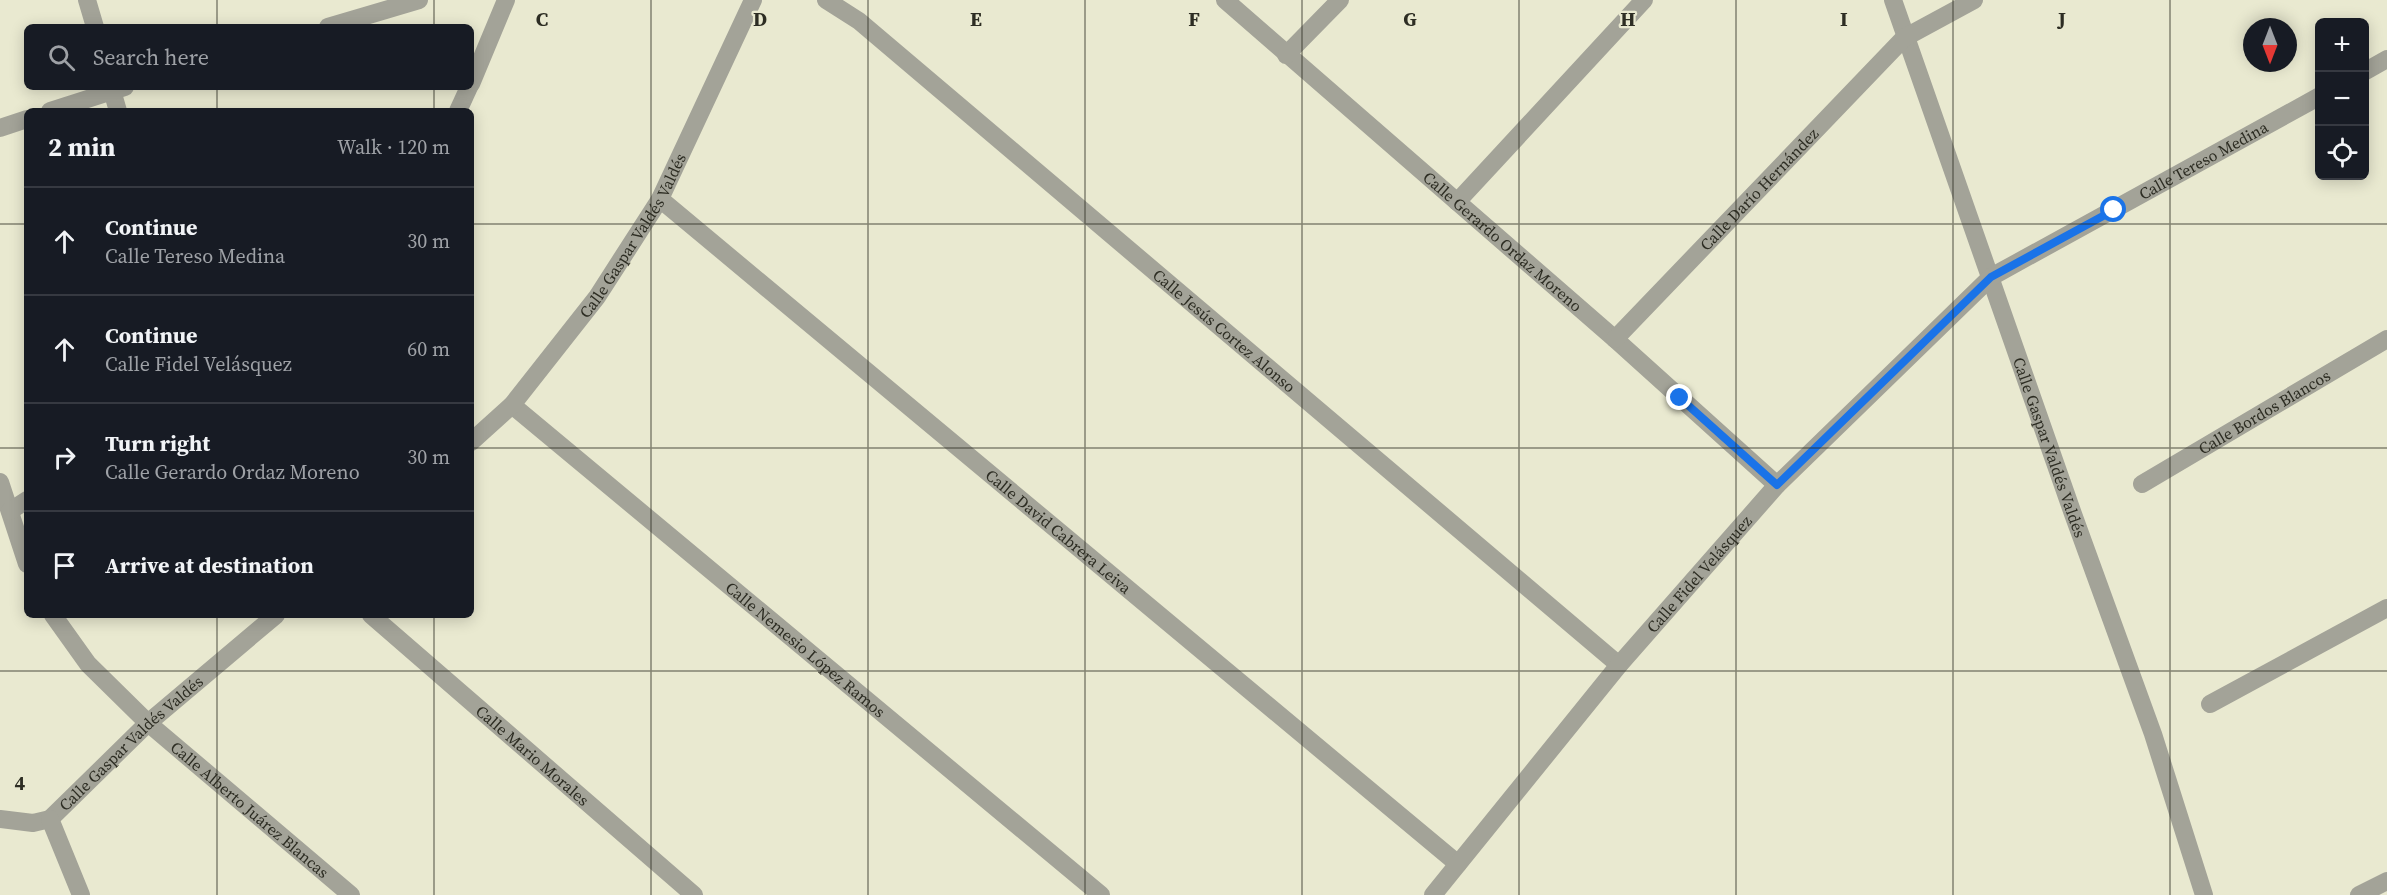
<!DOCTYPE html>
<html lang="en">
<head>
<meta charset="utf-8">
<style>
	:root { --surface:#171b24; --page:#242831; --text:#f1f3f6; --muted:#9ea1a6; --line:#363941 }
	body { margin:0; font-family:"Source Serif 4",serif; background:var(--page); color:var(--text) }
	.controls { position:absolute; right:18px; top:18px; display:grid; overflow:hidden; border-radius:9px; box-shadow:0 3px 15px #0003 }
	.controls button { width:54px; height:54px; display:grid; place-items:center; padding:0; border:0; border-bottom:2px solid var(--line); background:var(--surface); color:var(--text); font:30px sans-serif }
	.compass { position:absolute; left:2243px; top:18px; width:54px; height:54px; border-radius:50%; background:var(--surface); box-shadow:0 3px 15px #0003; rotate:180deg }
	.stop { position:absolute; width:18px; height:18px; margin:-14px; border:4px solid #1a73e8; border-radius:50%; background:#fff }
	.stop.end { background:#1a73e8; border-color:#fff; box-shadow:0 2px 6px #0008 }
	.list { margin:0; padding:0; list-style:none }
	h2 { display:flex; justify-content:space-between; align-items:center; height:78px; margin:0; padding:0 24px; font-size:26px }
	h2 small { font-size:20px; font-weight:400; color:var(--muted) }
	.list li { display:grid; grid-template-columns:39px 1fr auto; gap:18px; align-items:center; box-sizing:border-box; height:108px; padding:0 24px; border-top:2px solid var(--line) }
	.list b { display:block; font-size:22px; white-space:nowrap }
	.list p { margin:0; font-size:20px; white-space:nowrap; color:var(--muted) }
	.list em { font-size:20px; font-style:normal; color:var(--muted) }
	.icon { flex:none; width:33px; height:33px; fill:none; stroke:currentColor; stroke-width:2; stroke-linecap:round; stroke-linejoin:round }
	.map { position:relative; flex:none; width:2387px; height:895px; overflow:hidden }
	.search { position:absolute; background:var(--surface); box-shadow:0 3px 15px #0003; left:24px; top:24px; width:450px; height:66px; display:flex; align-items:center; gap:15px; box-sizing:border-box; padding:0 21px; border-radius:9px; color:var(--muted); font-size:22px }
	.panel { position:absolute; background:var(--surface); box-shadow:0 3px 15px #0003; left:24px; top:108px; width:450px; height:510px; border-radius:9px }
	.map>svg:first-child { display:block }
</style>
</head>
<body>
<div class="map">
<svg width="2387" height="895" viewBox="0 0 2387 895">
	<rect width="100%" height="100%" fill="#e9e9d0"/>
	<g fill="none" stroke-linecap="round" stroke-linejoin="round">
		<g stroke="#a3a398" stroke-width="18">
			<path d="M87,0L95,27"/>
			<path id="s1" d="M826,0L859,21L1619,665"/>
			<path id="s2" d="M1225,0L1615,339L1777,485"/>
			<path id="s3" d="M1893,0L2073,514L2153,734L2204,895"/>
			<path d="M328,27L419,0"/>
			<path d="M1286,55L1340,0"/>
			<path d="M2364,72L2387,59"/>
			<path d="M471,84L506,0"/>
			<path d="M111,87L118,111"/>
			<path d="M50,111L125,87"/>
			<path d="M458,111L469,87"/>
			<path d="M0,128L27,119"/>
			<path id="s4" d="M660,199L1458,864"/>
			<path d="M1457,202L1644,0"/>
			<path id="s5" d="M1615,339L1904,38L1974,0"/>
			<path id="s6" d="M512,405L1101,895"/>
			<path id="s7" d="M471,442L512,405L597,297L660,199L753,0"/>
			<path d="M0,482L27,564"/>
			<path id="s8" d="M2142,484L2387,339"/>
			<path d="M10,511L27,500"/>
			<path id="s9" d="M53,615L88,664L148,723L351,895"/>
			<path id="s10" d="M371,615L694,895"/>
			<path d="M2210,704L2387,608"/>
			<path d="M0,819L33,823L50,819"/>
			<path id="s11" d="M50,819L148,723L276,615"/>
			<path d="M50,819L81,895"/>
			<path id="s12" d="M1433,895L1619,665L1777,485L1991,277L2320,96"/>
			<path d="M2359,895L2387,881"/>
		</g>
	</g>
	<g fill="none" stroke-linecap="round" stroke-linejoin="round">
		<path stroke="#1a73e8" stroke-width="8" d="M1680,398L1777,485L1991,277L2114,210"/>
	</g>
	<path fill="none" stroke="#2d2d23" stroke-width="1.5" stroke-opacity="0.55" d="M217,0V27M434,0V27M651,0V895M868,0V895M1085,0V895M1302,0V895M1519,0V895M1736,0V895M1953,0V895M2170,0V895M217,87V111M434,87V111M0,224H27M471,224H2387M0,448H27M471,448H2387M217,615V895M434,615V895M0,671H2387"/>
	<g text-anchor="middle" stroke-width="4.5" stroke-linejoin="round" paint-order="stroke">
		<g font-size="16" fill="#2d2d23" stroke="#e9e9d0">
			<text dy="6" stroke="none"><textPath href="#s12" startOffset="1076">Calle Tereso Medina</textPath></text>
			<text dy="6" stroke="none"><textPath href="#s5" startOffset="208">Calle Darío Hernández</textPath></text>
			<text dy="6" stroke="none"><textPath href="#s7" startOffset="264">Calle Gaspar Valdés Valdés</textPath></text>
			<text dy="6" stroke="none"><textPath href="#s2" startOffset="368">Calle Gerardo Ordaz Moreno</textPath></text>
			<text dy="6" stroke="none"><textPath href="#s1" startOffset="518">Calle Jesús Cortez Alonso</textPath></text>
			<text dy="6" stroke="none"><textPath href="#s8" startOffset="142">Calle Bordos Blancos</textPath></text>
			<text dy="6" stroke="none"><textPath href="#s3" startOffset="474">Calle Gaspar Valdés Valdés</textPath></text>
			<text dy="6" stroke="none"><textPath href="#s4" startOffset="519">Calle David Cabrera Leiva</textPath></text>
			<text dy="6" stroke="none"><textPath href="#s12" startOffset="417">Calle Fidel Velásquez</textPath></text>
			<text dy="6" stroke="none"><textPath href="#s6" startOffset="382">Calle Nemesio López Ramos</textPath></text>
			<text dy="6" stroke="none"><textPath href="#s11" startOffset="111">Calle Gaspar Valdés Valdés</textPath></text>
			<text dy="6" stroke="none"><textPath href="#s10" startOffset="214">Calle Mario Morales</textPath></text>
			<text dy="6" stroke="none"><textPath href="#s9" startOffset="278">Calle Alberto Juárez Blancas</textPath></text>
		</g>
	</g>
	<g font-size="20" text-anchor="middle" font-weight="bold" fill="#2d2d23" stroke="#e9e9d0" stroke-width="4.5" stroke-linejoin="round" paint-order="stroke">
		<text x="542" y="26">C</text>
		<text x="760" y="26">D</text>
		<text x="976" y="26">E</text>
		<text x="1194" y="26">F</text>
		<text x="1410" y="26">G</text>
		<text x="1628" y="26">H</text>
		<text x="1844" y="26">I</text>
		<text x="2062" y="26">J</text>
		<text x="20" y="790">4</text>
	</g>
</svg>
<div class="controls">
<button>+</button>
<button>−</button>
<button><svg class="icon" aria-label="locate" viewBox="0 0 24 24"><circle cx="12" cy="12" r="6"/><path d="M12 2v4M12 18v4M2 12h4M18 12h4"/></svg></button>
</div>
<svg class="compass" viewBox="-18 -18 36 36"><path d="M0-13l5 13h-10z" fill="#e53935"/><path d="M0 13l5-13h-10z" fill="#9ea1a6"/></svg>
<div class="stop" style="left:2114px;top:210px"></div>
<div class="stop end" style="left:1680px;top:398px"></div>
<div class="search"><svg class="icon" aria-label="search" viewBox="0 0 24 24"><circle cx="10" cy="10" r="6"/><path d="M15 15l6 6"/></svg>Search here</div>
<section class="panel">
<h2>2 min<small>Walk · 120 m</small></h2>
<ul class="list">
<li><svg class="icon" aria-label="ahead" viewBox="0 0 24 24"><path d="M12 20V5M6 11l6-6 6 6"/></svg><div><b>Continue</b><p>Calle Tereso Medina</p></div><em>30 m</em></li>
<li><svg class="icon" aria-label="ahead" viewBox="0 0 24 24"><path d="M12 20V5M6 11l6-6 6 6"/></svg><div><b>Continue</b><p>Calle Fidel Velásquez</p></div><em>60 m</em></li>
<li><svg class="icon" aria-label="right" viewBox="0 0 24 24"><path d="M7 20v-9h11M14 6l5 5-5 5"/></svg><div><b>Turn right</b><p>Calle Gerardo Ordaz Moreno</p></div><em>30 m</em></li>
<li><svg class="icon" aria-label="arrive" viewBox="0 0 24 24"><path d="M6 21V4h12l-3 4 3 4H6"/></svg><div><b>Arrive at destination</b></div></li>
</ul>
</section>
</div>
</body>
</html>
